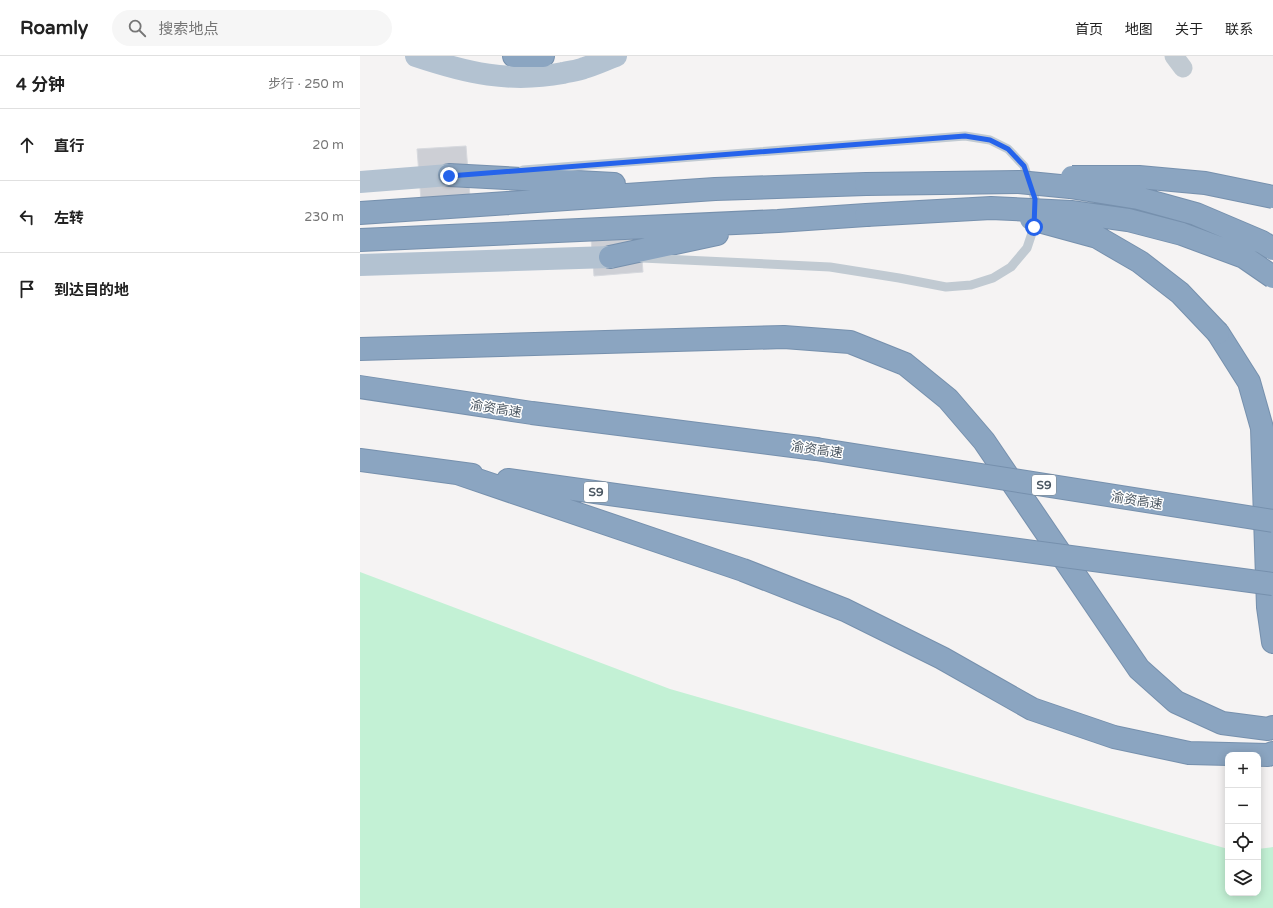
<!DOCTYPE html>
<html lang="zh">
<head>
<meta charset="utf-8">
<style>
	:root { --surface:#fff; --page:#f6f6f6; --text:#222; --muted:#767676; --line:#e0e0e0 }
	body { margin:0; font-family:"Varela Round","Noto Sans SC",sans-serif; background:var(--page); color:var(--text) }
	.controls { position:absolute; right:12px; bottom:12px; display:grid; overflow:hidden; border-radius:8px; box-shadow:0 2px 10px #0003 }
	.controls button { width:36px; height:36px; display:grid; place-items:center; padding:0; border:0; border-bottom:1px solid var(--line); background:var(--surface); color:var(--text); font:20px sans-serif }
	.stop { position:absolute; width:12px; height:12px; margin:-9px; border:3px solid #2563eb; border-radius:50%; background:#fff }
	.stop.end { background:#2563eb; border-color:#fff; box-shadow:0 1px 4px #0008 }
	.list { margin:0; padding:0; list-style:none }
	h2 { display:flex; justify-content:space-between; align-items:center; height:52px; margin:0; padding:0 16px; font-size:17px }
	h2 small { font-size:13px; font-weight:400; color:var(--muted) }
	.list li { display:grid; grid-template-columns:26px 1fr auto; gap:12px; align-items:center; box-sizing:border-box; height:72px; padding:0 16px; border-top:1px solid var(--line) }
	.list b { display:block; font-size:15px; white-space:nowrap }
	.list em { font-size:13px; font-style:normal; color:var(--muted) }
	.icon { flex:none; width:22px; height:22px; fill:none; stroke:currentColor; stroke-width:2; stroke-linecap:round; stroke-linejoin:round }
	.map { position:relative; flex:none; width:913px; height:852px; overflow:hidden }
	header { display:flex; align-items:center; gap:24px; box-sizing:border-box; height:56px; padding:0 20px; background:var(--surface); border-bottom:1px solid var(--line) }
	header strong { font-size:19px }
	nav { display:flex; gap:22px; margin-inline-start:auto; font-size:14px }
	.search { width:280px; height:36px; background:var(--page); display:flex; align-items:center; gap:10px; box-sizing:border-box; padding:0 14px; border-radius:22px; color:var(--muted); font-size:15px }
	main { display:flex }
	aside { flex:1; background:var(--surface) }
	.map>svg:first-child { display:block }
</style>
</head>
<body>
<header>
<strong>Roamly</strong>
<div class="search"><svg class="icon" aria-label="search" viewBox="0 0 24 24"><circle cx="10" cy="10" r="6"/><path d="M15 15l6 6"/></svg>搜索地点</div>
<nav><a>首页</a><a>地图</a><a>关于</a><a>联系</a></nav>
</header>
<main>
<aside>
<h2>4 分钟<small>步行 · 250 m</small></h2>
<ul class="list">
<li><svg class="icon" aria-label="ahead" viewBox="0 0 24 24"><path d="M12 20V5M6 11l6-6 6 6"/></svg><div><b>直行</b></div><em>20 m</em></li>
<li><svg class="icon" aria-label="left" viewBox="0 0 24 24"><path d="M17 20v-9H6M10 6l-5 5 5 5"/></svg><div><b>左转</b></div><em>230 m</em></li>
<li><svg class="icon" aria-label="arrive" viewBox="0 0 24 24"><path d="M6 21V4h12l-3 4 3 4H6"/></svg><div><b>到达目的地</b></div></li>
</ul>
</aside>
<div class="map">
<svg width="913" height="852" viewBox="0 0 913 852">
	<rect width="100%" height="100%" fill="#f5f3f3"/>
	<path fill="#c3f1d5" d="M0,516L310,633L868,793V837H898V793L913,791V852H0Z"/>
	<path fill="#cdcfd5" stroke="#d7d9de" d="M106,90L110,141L61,144L57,93Z
		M280,179L283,216L234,220L231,183Z"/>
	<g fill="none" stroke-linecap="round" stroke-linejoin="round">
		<defs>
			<path id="motorway" d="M154,0H183
				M89,119L254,128
				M0,157L355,133L506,128
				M0,184L418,165L506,159
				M250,201L357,178
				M858,277L889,326L902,372L908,551L913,586
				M0,293L424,281L490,286L545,308L588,343L624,385L779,613L816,646L862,667L908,673L913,671
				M0,331L172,357L456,393
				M0,404L112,419
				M97,417L383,514L485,554L582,602L672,653L754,681L829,697L908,699L913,697
				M148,424L471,469"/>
		</defs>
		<use href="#motorway" stroke="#7690ad" stroke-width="24"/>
		<path stroke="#c1cad2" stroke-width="9" d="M163,114L605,80L630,84L648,93L664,110L675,143L674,171L667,192L651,211L633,222L611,229L586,231L539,222L470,211L282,202"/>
		<path stroke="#c1cad2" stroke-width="19" d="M814,0L823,12"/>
		<path stroke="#b3c2d1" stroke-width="22" d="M56,0C107,17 149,27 203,17C210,15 218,15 224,12C235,9 245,4 256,0
			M0,126L89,119
			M0,209L250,201"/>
		<use href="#motorway" stroke="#8ba5c1" stroke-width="22"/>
		<defs>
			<path id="motorway-bridge" d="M712,121H779L845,127L913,141
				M506,128L659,126L710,131L778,142L836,158L902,186L913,193
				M506,159L631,152L711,156L768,164L822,178L884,201L913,221
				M671,163L737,181L780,206L820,237L858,277
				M456,393L913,465
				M471,469L913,528"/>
		</defs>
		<use href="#motorway-bridge" stroke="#7690ad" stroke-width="24" stroke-linecap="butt"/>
		<use href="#motorway-bridge" stroke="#8ba5c1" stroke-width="22"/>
	</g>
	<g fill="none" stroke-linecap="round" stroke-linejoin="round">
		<path stroke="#2563eb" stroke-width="5" d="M89,120L605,80L630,84L648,93L664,110L675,143L674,171"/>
	</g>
	<g text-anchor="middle" stroke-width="3" stroke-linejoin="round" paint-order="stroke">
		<g fill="#fff" stroke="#808990" stroke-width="1">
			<rect x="672" y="419" width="24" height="20" rx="3"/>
			<rect x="224" y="426" width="24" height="20" rx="3"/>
		</g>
		<g font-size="12" font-weight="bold" fill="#4a5661">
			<text x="684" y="433">S9</text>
			<text x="236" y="440">S9</text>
		</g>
		<g font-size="13" fill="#4a5661" stroke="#fff">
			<text transform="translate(136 352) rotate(9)" y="5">渝资高速</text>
			<text transform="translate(457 393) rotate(8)" y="5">渝资高速</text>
			<text transform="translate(777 444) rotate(9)" y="5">渝资高速</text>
		</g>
	</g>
</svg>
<div class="controls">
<button>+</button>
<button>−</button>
<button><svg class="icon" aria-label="locate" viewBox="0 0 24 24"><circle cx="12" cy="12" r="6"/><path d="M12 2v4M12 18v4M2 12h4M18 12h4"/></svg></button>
<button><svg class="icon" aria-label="layers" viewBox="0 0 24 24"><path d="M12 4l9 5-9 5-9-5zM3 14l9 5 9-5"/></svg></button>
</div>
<div class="stop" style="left:674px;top:171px"></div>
<div class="stop end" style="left:89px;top:120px"></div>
</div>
</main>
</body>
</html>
